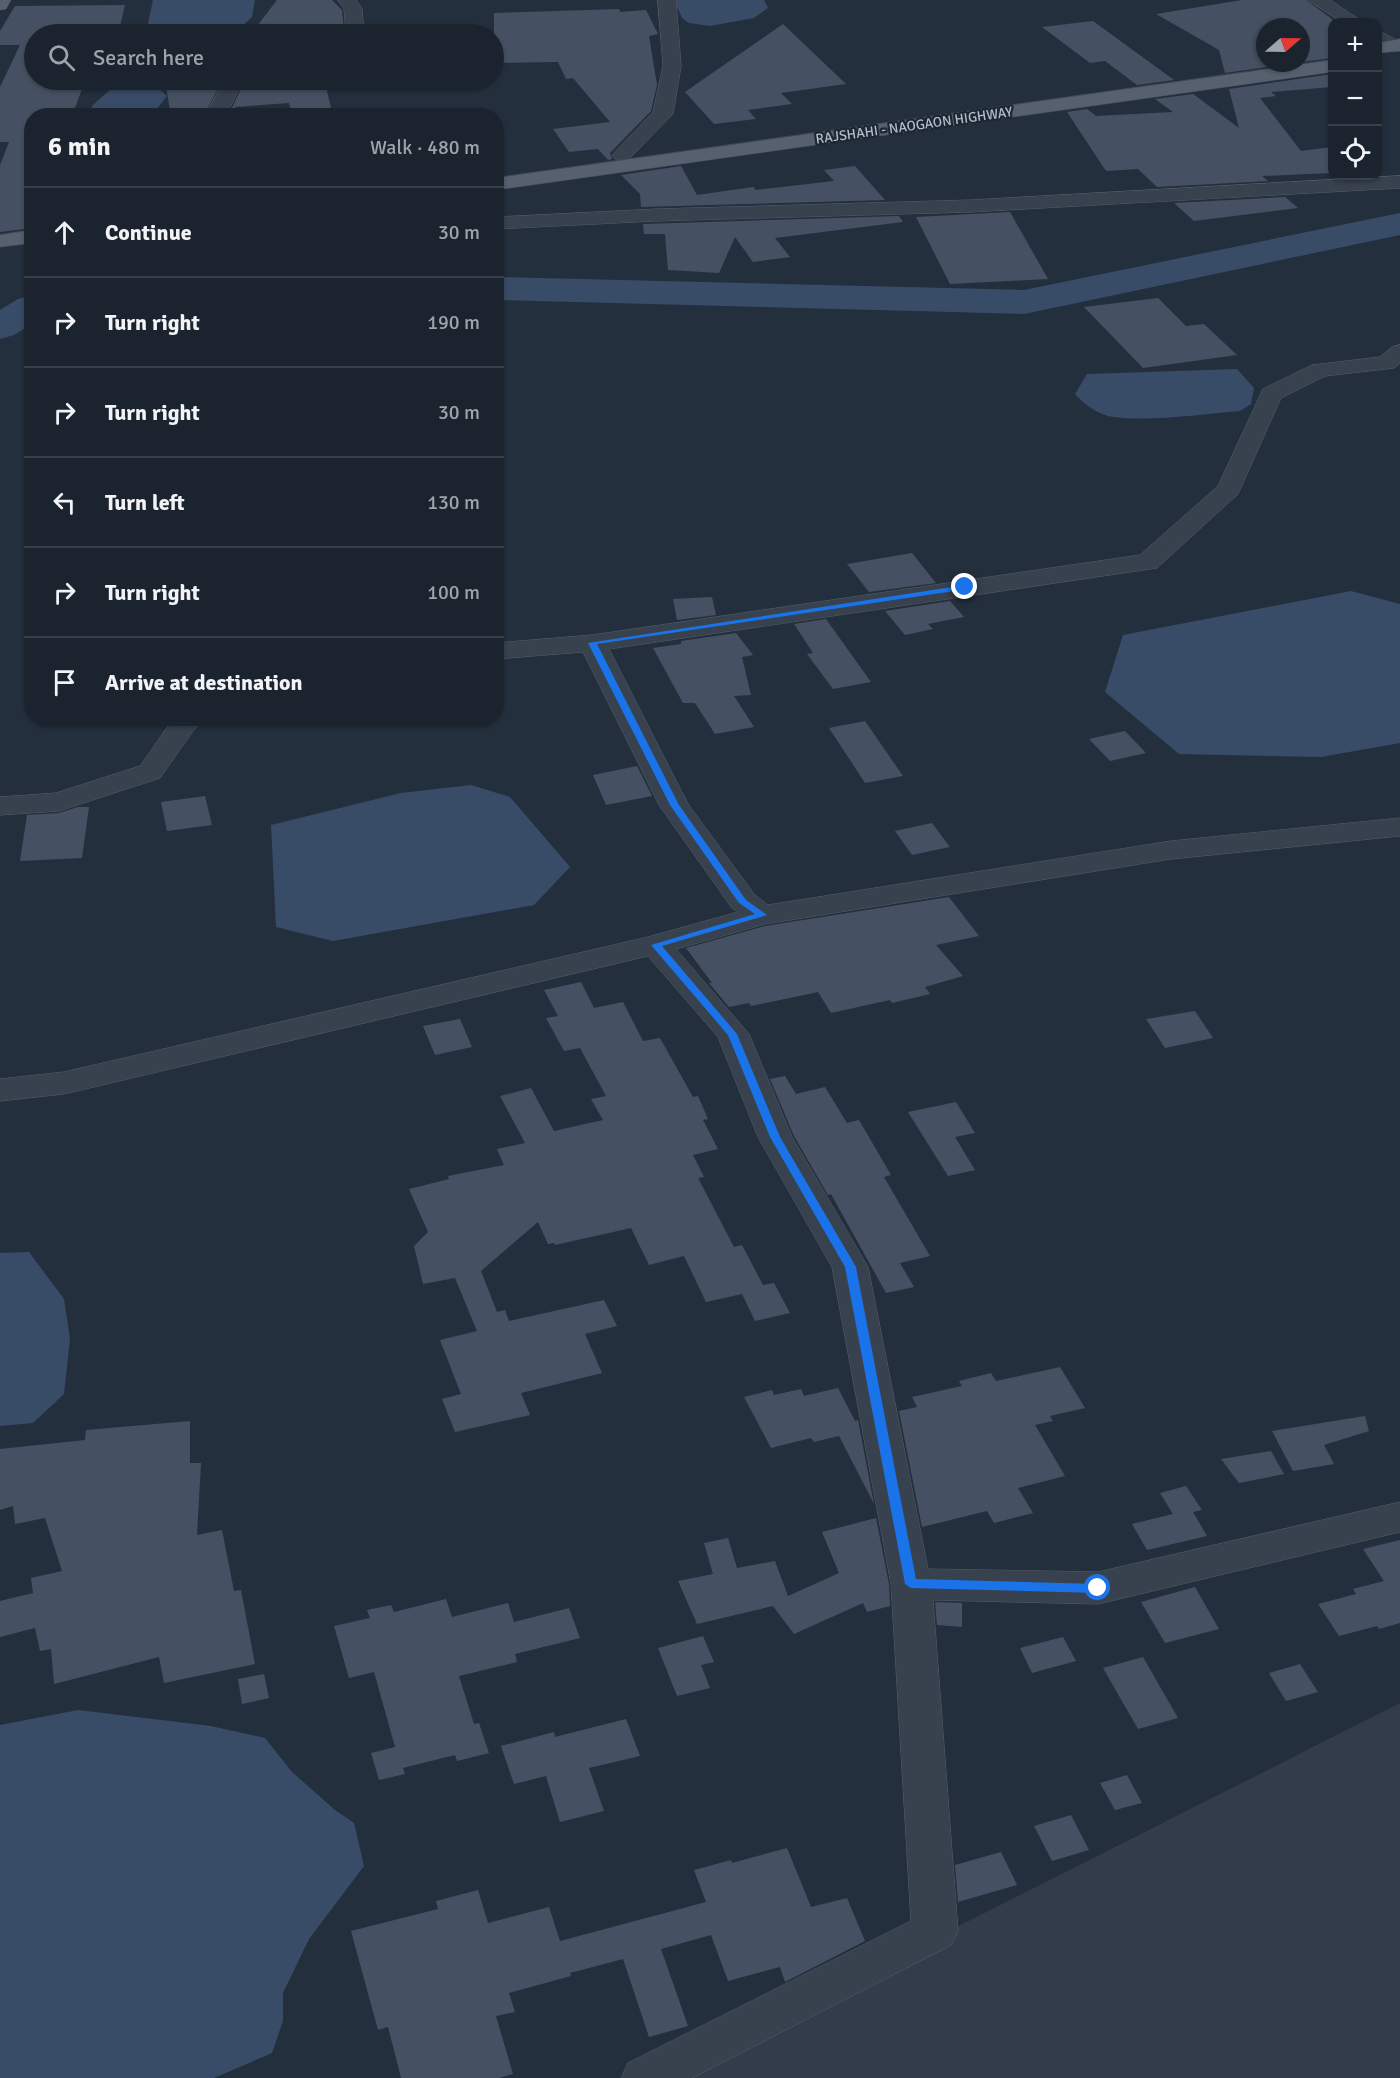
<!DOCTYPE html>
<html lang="en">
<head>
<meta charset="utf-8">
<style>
	:root { --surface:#1b232e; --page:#242b36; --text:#f1f3f6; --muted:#a0a4aa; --line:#39404a }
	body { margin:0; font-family:Signika,sans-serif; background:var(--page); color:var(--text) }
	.controls { position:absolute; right:18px; top:18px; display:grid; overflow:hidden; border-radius:12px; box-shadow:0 2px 4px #0004 }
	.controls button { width:54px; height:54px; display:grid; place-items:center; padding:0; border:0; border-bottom:2px solid var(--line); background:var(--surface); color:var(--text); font:30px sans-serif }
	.compass { position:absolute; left:1256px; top:18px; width:54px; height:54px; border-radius:50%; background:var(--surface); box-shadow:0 2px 4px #0004; rotate:70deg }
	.stop { position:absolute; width:18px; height:18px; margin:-14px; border:4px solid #1a73e8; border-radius:50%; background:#fff }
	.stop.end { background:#1a73e8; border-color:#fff; box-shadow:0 2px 6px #0008 }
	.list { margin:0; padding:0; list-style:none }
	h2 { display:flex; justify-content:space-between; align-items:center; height:78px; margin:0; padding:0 24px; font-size:26px }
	h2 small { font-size:20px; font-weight:400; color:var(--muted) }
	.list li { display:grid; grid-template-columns:39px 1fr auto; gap:18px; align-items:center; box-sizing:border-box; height:90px; padding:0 24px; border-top:2px solid var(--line) }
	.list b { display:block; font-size:22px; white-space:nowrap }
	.list em { font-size:20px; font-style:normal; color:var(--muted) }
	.icon { flex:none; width:33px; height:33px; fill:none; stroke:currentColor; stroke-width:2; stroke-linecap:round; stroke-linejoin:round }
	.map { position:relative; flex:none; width:1400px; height:2078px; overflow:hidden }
	.search { position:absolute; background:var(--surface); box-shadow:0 2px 4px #0004; left:24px; top:24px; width:480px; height:66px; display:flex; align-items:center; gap:15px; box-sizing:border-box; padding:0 21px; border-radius:33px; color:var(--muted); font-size:22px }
	.panel { position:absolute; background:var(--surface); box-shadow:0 2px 4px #0004; left:24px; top:108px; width:480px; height:618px; border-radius:24px }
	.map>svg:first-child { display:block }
</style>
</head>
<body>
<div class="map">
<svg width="1400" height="2078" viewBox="0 0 1400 2078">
	<rect width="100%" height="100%" fill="#242f3e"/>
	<path fill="#323c4b" d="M1400,1703V2078H658Z"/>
	<path fill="#394c67" d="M153,0H255L252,17L237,31L146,33Z
		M674,0H764L768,8L754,18L710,26L689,23L682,18Z
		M154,84L167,96L152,115H93L92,106L113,87Z
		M1237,369L1254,388L1251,404L1240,411C1201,414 1152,422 1114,417C1098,415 1085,405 1075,394L1087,374Z
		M1351,591L1400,604V743L1321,757L1179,754L1105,692L1123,635Z
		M471,785L510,797L570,867L534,905L333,941L276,927L271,825L401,793Z
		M29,1252L64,1299L70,1339L64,1394L33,1423L0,1426V1253Z
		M78,1710L211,1726L265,1738L292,1772L335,1810L354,1823L364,1866L309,1939L283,1993V2021L272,2053L214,2078H0V1725Z"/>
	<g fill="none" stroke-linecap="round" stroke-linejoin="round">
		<path fill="#394c67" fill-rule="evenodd" d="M1400,213V235L1024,314L496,300V277L1024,290Z
			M32,295V324L14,335L0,339V310L18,299Z"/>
	</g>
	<path fill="#455162" d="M277,0H332L342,10L344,32L210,34H251Z
		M1242,0H1306L1332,19V58L1301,62V27H1265V63H1295L1225,73L1219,50L1156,14Z
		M125,5L118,34H34V80H106L104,85L83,86L72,116H32V228L0,232V165L9,142H0V87L20,45H0V31L15,6Z
		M619,9L620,12L646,10L658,34L649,36L657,85L651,111L610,153L612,159L608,160L598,149L569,152L553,129L610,122L573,78L566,79L558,62L494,63V13Z
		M1093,21L1174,80L1137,85L1105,61L1090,63L1042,27Z
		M783,24L846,84L781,93L792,104L748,110L756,119L714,124L685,92Z
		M1332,74V87L1271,92L1276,96L1260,98L1301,151L1332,147V173L1262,176L1268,181L1157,187L1138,169L1106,171L1067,112L1087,109L1096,116L1173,112L1155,99L1193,94L1239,128L1229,89Z
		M165,80H222L204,116H171Z
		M245,80H307L308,84L325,83L333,116H292L289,103L235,107L236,113L229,114Z
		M681,166L697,195L753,187L756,190L834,181L824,170L855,166L885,200L641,207L640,194L621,175Z
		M1285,197L1298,208L1194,221L1174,203Z
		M1010,212L1048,279L950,284L916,217Z
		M899,216L903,222L775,238L790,257L753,262L735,237L719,273L668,270L665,234H644L643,224Z
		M1158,298L1186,326L1204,324L1237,355L1143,368L1084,307Z
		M912,553L936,583L869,592L847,564Z
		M712,597L716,615L677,620L673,599Z
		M950,601L964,617L928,624L933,629L905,635L885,611Z
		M826,619L871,682L833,689L807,654L813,653L794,624Z
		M736,633L753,655L742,657L751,695L734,696L754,727L715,734L695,703H683L653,648L681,644V641Z
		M865,721L903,776L865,783L829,728Z
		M1125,731L1146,753L1110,761L1089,739Z
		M637,766L652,796L606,805L593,775Z
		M205,796L212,825L167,831L161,802Z
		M78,807H89L82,858L20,861L27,815L59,813Z
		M932,823L950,847L912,855L895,831Z
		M949,897L979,936L936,945L963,976L925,987L930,994L892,1003L890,1000L831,1013L818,992L751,1006L749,1003L729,1007L709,983H712L686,948L765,926Z
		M581,982L594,1008L623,1002L643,1041L660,1038L693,1097L698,1096L708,1119L703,1120L718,1149L693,1155L704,1177L698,1178L734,1247L742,1245L763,1285L774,1283L790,1313L755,1321L742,1294L706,1302L684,1256L649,1265L631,1228L555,1245L554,1243L548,1244L538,1222L481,1271L497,1312L505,1310L509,1321L604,1300L617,1326L585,1334L602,1373L521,1393L530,1415L455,1432L442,1399L461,1394L440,1340L477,1331L455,1278L423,1284L414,1246L428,1232L409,1189L449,1179L448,1176L504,1165L497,1149L525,1143L500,1096L531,1088L554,1131L603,1120L591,1099L606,1096L580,1048L564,1051L546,1018L558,1016L544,990Z
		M1195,1011L1213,1038L1165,1048L1146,1019Z
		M460,1019L472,1047L435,1055L423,1026Z
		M785,1076L796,1094L825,1087L847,1123L859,1120L891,1175L884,1177L930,1256L900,1263L914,1287L886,1293L831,1194L828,1195L794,1136L770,1079Z
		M956,1102L975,1133L955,1137L975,1170L948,1176L908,1112Z
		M1060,1367L1085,1408L1050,1416L1053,1421L1035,1425L1065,1476L1018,1488L1033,1513L994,1523L987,1511L922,1527L899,1411L917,1407L912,1397L962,1386L959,1381L991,1373L996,1381Z
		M838,1388L855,1421L858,1420L874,1504L839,1436L814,1442L811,1438L771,1448L744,1397L772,1390L774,1395L801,1389L804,1396Z
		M1365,1416L1369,1431L1324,1445L1334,1464L1293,1471L1272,1431Z
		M190,1421V1463H201L197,1535L222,1530L234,1591L241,1590L255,1664L164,1683L159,1657L54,1684L51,1649L40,1651L35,1628L0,1637V1601L33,1593L31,1578L62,1571L45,1518L15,1524L13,1506L0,1510V1449L85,1440L86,1430Z
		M1271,1451L1284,1474L1239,1483L1221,1459Z
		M1186,1486L1202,1510L1193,1512L1207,1536L1147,1550L1132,1524L1173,1514L1160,1493Z
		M876,1518L889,1584L890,1606L867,1612L863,1603L794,1634L773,1606L697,1624L678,1581L713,1574L704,1543L728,1538L737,1568L775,1561L788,1596L839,1573L822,1532Z
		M1400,1540V1623L1379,1629L1377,1626L1339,1636L1318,1604L1356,1594L1353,1589L1384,1581L1363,1549Z
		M1195,1587L1219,1629L1165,1643L1141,1602Z
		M446,1599L452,1617L508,1603L514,1622L569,1608L580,1638L515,1654L517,1662L459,1676L474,1724L479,1723L489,1753L457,1761L455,1755L403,1768L405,1774L379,1780L371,1753L395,1747L374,1672L349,1678L334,1626L370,1618L367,1610L391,1605L394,1612Z
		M935,1602L962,1603V1627L937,1625Z
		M703,1636L714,1662L701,1665L710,1688L677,1696L658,1648Z
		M1063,1637L1076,1661L1032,1673L1020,1648Z
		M1143,1657L1178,1718L1138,1729L1103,1668Z
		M1300,1664L1318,1692L1286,1701L1269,1673Z
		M264,1674L269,1698L242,1704L238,1679Z
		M626,1719L640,1756L589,1768L604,1811L560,1822L546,1776L514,1784L501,1746L554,1732L555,1737Z
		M1127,1775L1142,1803L1115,1810L1100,1783Z
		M1071,1815L1089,1850L1052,1861L1034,1826Z
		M787,1848L811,1907L847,1898L865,1941L785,1982L780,1967L728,1981L711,1935L661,1949L688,2026L649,2037L623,1959L570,1973L571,1976L509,1993L515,2012L496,2016L513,2074L499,2078H401L388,2027L378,2030L351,1931L438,1909L436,1901L478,1890L488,1923L549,1907L560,1941L706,1902L694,1870L731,1860L732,1863Z
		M1001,1852L1017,1885L958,1902L955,1865Z"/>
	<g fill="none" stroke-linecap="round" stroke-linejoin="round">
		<defs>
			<path id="minor" d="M338,0H356L362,9L364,34H346L344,9Z
				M658,0H676L681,66L673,114L629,159H615L612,155L653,112L663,66Z
				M1308,0H1330L1363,22H1342Z
				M1378,30L1400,42V50H1386L1378,44Z
				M224,80H243L226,116H206Z
				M1400,176V188L971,212L656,221L496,229V217L656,209L971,200Z
				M1400,345V363L1394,368L1325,376L1281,398L1238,494L1157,568L609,649L688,804L754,894L768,905L1171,841L1400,818V836L1171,859L765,924L676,949L749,1034L792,1137L868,1267L928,1569L1098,1572L1400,1502V1532L1098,1604L933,1600L958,1931L951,1945L692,2078H621L628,2063L911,1921L891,1584L832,1267L758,1137L718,1037L648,956L64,1094L0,1101V1079L64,1072L648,937L738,912L732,908L659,805L583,652L496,659V643L592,635L1140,555L1218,486L1263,389L1312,365L1380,357L1392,347Z
				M174,718H206L193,731L160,778L59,811L0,815V797L56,793L140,766Z"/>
			<path id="major" d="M0,0H11L6,9L0,10Z
				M1400,39V51L1378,53V43Z
				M1332,60V72L496,190V178Z
				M32,230V243L0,247V235Z"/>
		</defs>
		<use href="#minor" stroke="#565f6c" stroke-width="1"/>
		<use href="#major" stroke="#414a57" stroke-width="1"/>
		<use href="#minor" fill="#38414e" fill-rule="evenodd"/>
		<use href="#major" fill="#56606e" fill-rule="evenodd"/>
	</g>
	<path fill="#1a73e8" d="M965,585L969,587L968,589L597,644L679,805L746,900L767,915L662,946L737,1034L780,1137L856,1267L916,1579L1098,1584L1104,1588L1098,1593L911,1588L905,1584L845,1267L770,1137L728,1035L651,945L755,914L739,903L670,805L588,643Z"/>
	<g text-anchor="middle" stroke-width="4.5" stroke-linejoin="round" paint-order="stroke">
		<g font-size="14" fill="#b4bcc9" stroke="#1d2633">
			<text transform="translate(914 125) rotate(-8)" y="5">RAJSHAHI - NAOGAON HIGHWAY</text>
		</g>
	</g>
</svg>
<div class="controls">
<button>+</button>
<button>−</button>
<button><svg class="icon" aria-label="locate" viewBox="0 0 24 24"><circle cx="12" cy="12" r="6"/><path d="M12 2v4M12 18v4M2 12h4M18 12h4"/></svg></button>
</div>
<svg class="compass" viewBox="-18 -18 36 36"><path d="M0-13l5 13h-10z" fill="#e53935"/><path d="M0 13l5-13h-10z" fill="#a0a4aa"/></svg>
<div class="stop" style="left:1098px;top:1588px"></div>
<div class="stop end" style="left:965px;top:587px"></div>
<div class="search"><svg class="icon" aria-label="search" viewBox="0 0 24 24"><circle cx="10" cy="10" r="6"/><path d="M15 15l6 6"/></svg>Search here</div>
<section class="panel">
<h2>6 min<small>Walk · 480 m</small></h2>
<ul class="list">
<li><svg class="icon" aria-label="ahead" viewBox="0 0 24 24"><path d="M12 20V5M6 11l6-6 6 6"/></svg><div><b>Continue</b></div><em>30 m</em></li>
<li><svg class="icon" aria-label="right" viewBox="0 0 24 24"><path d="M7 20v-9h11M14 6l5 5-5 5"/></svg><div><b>Turn right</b></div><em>190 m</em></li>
<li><svg class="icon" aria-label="right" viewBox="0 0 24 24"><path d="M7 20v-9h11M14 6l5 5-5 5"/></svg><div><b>Turn right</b></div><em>30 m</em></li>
<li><svg class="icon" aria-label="left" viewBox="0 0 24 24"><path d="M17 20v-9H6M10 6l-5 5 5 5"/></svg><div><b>Turn left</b></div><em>130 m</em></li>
<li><svg class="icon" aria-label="right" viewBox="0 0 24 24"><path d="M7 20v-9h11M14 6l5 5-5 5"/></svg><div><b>Turn right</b></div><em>100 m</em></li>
<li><svg class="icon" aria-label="arrive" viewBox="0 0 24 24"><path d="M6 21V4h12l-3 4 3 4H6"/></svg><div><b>Arrive at destination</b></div></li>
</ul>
</section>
</div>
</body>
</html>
